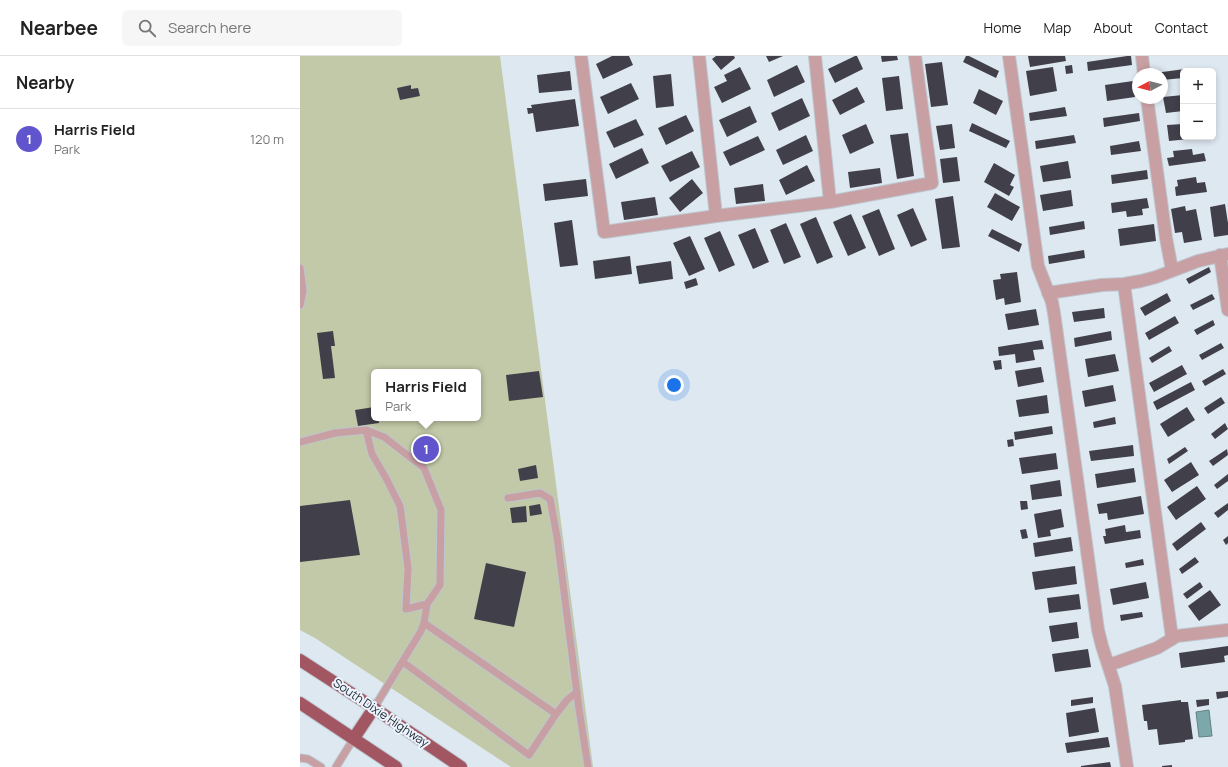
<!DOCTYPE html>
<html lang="en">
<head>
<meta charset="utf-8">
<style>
	:root { --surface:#fff; --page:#f6f6f6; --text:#222; --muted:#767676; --line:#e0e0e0; --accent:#6155ce }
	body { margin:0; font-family:Manrope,sans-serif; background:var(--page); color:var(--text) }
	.controls { position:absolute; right:12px; top:12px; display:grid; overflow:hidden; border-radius:6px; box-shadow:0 2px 6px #0003 }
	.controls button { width:36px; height:36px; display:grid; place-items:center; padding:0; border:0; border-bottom:1px solid var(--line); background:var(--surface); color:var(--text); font:20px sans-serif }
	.compass { position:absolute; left:832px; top:12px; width:36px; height:36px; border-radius:50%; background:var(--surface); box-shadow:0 2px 6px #0003; rotate:263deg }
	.you { position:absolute; left:374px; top:329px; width:14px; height:14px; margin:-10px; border:3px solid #fff; border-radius:50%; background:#1a73e8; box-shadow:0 0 0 6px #1a73e833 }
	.badge { display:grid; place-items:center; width:26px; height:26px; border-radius:50%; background:var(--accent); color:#fff; font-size:13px; font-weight:700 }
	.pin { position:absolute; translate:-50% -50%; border:2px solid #fff; box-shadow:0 1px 4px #0006 }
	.popup { position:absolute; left:71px; top:313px; width:110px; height:52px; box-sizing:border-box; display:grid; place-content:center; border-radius:6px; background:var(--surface); filter:drop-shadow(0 1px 3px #0005); font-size:13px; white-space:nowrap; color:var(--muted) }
	.popup b { font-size:15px; color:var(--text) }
	.popup::after { content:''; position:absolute; left:50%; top:100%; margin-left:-8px; border:8px solid transparent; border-top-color:var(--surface) }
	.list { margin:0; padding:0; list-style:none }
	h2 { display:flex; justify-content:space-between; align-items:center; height:52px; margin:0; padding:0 16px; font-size:17px }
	h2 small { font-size:13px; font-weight:400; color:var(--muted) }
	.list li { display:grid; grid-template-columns:26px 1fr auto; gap:12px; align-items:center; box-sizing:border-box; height:60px; padding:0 16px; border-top:1px solid var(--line) }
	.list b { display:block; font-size:15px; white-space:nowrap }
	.list p { margin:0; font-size:13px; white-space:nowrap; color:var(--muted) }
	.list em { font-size:13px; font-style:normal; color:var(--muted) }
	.icon { flex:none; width:22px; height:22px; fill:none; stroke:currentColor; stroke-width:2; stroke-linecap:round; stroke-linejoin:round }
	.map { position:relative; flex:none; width:928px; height:711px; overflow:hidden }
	header { display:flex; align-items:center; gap:24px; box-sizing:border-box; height:56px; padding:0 20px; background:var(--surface); border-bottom:1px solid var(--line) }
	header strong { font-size:19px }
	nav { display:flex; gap:22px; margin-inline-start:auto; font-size:14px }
	.search { width:280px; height:36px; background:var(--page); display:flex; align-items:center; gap:10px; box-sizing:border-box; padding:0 14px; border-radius:6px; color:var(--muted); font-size:15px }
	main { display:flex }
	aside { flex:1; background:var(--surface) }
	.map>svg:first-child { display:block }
</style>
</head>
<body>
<header>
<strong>Nearbee</strong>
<div class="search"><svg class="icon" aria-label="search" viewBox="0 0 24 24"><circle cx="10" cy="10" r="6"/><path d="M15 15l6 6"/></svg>Search here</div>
<nav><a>Home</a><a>Map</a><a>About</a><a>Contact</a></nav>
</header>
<main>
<aside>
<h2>Nearby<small></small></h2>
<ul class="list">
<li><span class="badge">1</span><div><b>Harris Field</b><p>Park</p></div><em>120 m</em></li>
</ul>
</aside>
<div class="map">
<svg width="928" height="711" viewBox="0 0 928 711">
	<rect width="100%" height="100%" fill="#dee8f1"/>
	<path fill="#c2c9a8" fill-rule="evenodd" d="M0,0H200L293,711H211L15,582L0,574ZM74,316H178V362H74Z"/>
	<path fill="#7ca8ab" stroke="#628285" d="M909,654L912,680L899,681L896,656Z"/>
	<path fill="#41404a" d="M312,0H329L333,9L303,23L296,8Z
		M416,0H434L435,2L421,14L412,3Z
		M466,0H483L469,6Z
		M555,0H557L563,13L535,27L528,13Z
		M581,0H597L598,4L582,6Z
		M666,0H669L699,15L696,22L663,6Z
		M728,0H765L766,5L730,11Z
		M827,0H831L832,9L788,15L787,6Z
		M642,6L648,49L631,51L625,8Z
		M497,9L505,26L474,41L467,24Z
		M772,9L773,17L766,18L765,10Z
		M440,11L451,33L422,47L414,31L427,25L424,19Z
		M753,11L757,35L730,40L726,15Z
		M892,12L893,15H883V22L862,24V18H855V17Z
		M270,15L272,34L239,37L237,19Z
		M371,18L374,50L356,52L353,20Z
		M599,20L603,53L586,55L582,22Z
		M833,25L835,41L807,45L805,29Z
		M331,27L339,43L308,58L300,41Z
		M111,29V33L118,32L120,40L100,44L97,32Z
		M557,31L565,46L540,59L532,44Z
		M679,33L703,45L696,59L673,47Z
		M883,39V55L866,57L863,41Z
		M502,42L510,60L479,75L471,57Z
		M275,43L279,70L236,76L233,57L228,58L227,52H232L231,49Z
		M450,50L457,66L427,81L419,64Z
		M765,51L767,60L730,65L729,57Z
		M839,57L840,65L804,71L803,62Z
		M386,59L394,75L366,89L358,72Z
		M336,63L344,79L314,92L306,76Z
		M672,67L710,85L706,92L669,75Z
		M566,68L574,87L550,98L542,79Z
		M652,68L655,92L640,94L636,70Z
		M883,68V81H899V82L869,85L867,69Z
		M608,77L614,120L597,123L590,79Z
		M506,79L513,95L483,109L476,94Z
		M774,79L776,87L736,93L735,85Z
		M458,80L465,94L430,110L423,96Z
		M839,85L841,95L811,99L810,90Z
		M342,92L349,107L316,123L309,108Z
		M892,93L893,99L904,97L906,105L869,110L867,102L874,101L873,95Z
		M392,95L400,111L370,126L361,110Z
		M657,101L660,125L643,127L640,103Z
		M768,105L771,122L743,126L740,110Z
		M694,107L715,119L710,129L714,131L709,140L684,126Z
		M507,109L515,125L486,139L479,124Z
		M580,112L582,127L550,132L548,116Z
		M847,114L848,123L812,128L811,119Z
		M896,121L897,127L905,126L907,136L876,140L875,131L878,130L877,124Z
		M286,123L288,140L245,145L243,128Z
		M392,123L403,137L380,156L369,142Z
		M463,128L465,145L436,148L434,132Z
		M771,134L773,150L743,155L740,139Z
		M695,137L720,151L712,165L687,151Z
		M653,140L660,191L642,193L635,143Z
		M355,141L358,159L324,164L321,146Z
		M847,142L849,152L842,153L843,159L827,161L826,155L812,157L811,147Z
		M925,148L928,167V179L914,181L910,151Z
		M885,150L886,155L896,153L902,184L884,187L882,176L875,177L871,153Z
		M613,152L627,184L611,191L597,159Z
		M579,153L595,193L579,200L562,160Z
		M551,158L566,192L548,200L533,166Z
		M516,161L533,201L517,208L500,168Z
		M272,164L278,209L260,211L254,167Z
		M784,165L785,173L750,179L749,171Z
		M486,167L501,201L484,208L470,174Z
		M854,168L856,185L820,190L818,173Z
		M455,172L469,206L453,213L438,179Z
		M692,173L722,188L719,196L688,180Z
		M420,175L435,209L419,216L404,182Z
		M390,180L405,213L389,220L373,187Z
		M784,194L785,202L749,208L748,200Z
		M330,200L332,218L295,223L293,205Z
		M371,205L373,223L339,228L336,210Z
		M909,211L911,216L889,228L886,223Z
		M717,216L721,246L705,249L704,242L696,244L693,224L701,223L700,218Z
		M396,222L398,229L386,233L384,226Z
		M867,237L871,245L845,260L840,252Z
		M912,238L915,243L893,254L890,249Z
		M804,252L805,262L774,266L772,256Z
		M736,253L739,269L708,274L705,258Z
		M875,260L879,267L849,284L845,277Z
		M913,264L915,269L897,279L894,274Z
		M33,275L35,290H31L35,322L23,323L17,277Z
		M811,275L812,284L775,291L774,282Z
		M742,284L744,293L733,294L735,304L716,307L715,298L699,300L698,291Z
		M921,287L924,292L902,304L899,299Z
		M869,290L872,295L852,307L849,302Z
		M815,298L819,315L788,321L785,303Z
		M701,304L702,313L695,314L693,305Z
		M882,309L887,318L854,336L849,327Z
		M741,311L744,326L718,331L715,315Z
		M923,313L926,318L905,330L902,325Z
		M239,315L243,341L209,345L206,319Z
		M891,326L895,334L857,354L853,346Z
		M813,329L816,345L785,351L782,335Z
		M747,339L749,357L719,361L716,344Z
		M921,341L925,347L908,358L904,352Z
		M74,351V362H78L79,367L58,370L55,354Z
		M887,351L895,364L868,381L860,368Z
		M815,361L816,368L794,372L793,366Z
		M925,367L928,373L915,383L911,378Z
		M752,370L753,378L715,384L714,376Z
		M713,383L714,390L708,391L707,384Z
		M833,389L834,400L791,405L789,395Z
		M885,391L888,395L869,408L867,403Z
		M927,393L928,399L913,410L909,405Z
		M756,397L758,413L722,418L719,402Z
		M891,406L899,419L872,436L864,424Z
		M236,409L238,422L220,425L218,413Z
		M834,412L836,426L797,432L795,418Z
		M928,418V425L917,433L914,429Z
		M760,424L762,440L732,444L730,429Z
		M897,430L906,443L876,464L867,451Z
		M841,440L844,458L808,464L807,457L799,458L797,448Z
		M50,444L60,499L0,506V450Z
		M720,445H727L728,453L721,454Z
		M928,447V454L918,462L914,457Z
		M240,448L242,458L230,460L229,450Z
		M226,450L227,466L212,467L210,452Z
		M761,453L764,471L750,474L751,480L738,482L734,458Z
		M901,466L906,473L877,495L872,488Z
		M825,469L826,476L840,474L841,482L805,488L803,480H806L805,473Z
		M726,473L728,482L722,483L720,474Z
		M928,480V487L926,489L923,484Z
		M771,481L773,495L735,501L733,487Z
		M895,501L899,506L882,518L879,513Z
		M843,503L844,509L826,512L825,507Z
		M186,507L226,516L214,571L174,563Z
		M775,510L777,528L735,534L732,516Z
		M846,526L849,542L813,549L810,533Z
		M900,526L903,531L887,543L883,538Z
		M910,534L921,549L899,565L888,550Z
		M779,538L781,553L749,557L747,542Z
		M842,556L843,561L821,565L820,559Z
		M777,566L779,582L752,586L749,570Z
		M928,590V599L924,600L925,606L881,612L879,597Z
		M788,593L791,611L755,616L752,598Z
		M928,635V641L917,643L916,636Z
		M793,641V647L771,650V644Z
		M909,643V649L897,651L896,644Z
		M881,644V646H888L893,683L885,684V686L859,689L857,673L848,674L847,665H844L842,649Z
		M795,652L799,676L769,681L766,657Z
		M808,681L810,691L767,697L765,687Z
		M810,706L811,711H781V710Z
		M872,709V711H862V710Z"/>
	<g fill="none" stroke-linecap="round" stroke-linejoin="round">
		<defs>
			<path id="service" d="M0,212L3,235L0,249
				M66,374L72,398L86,422L100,450L108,512L106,553L127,548
				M0,386L35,377L66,374L84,381L124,412L141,454L140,529L127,548L124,567L121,575L74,652
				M208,442L240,437L250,443L257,481L279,653L288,711
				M103,606L229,699L256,658L124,567
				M256,658L267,644L277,636
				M0,702L8,703L21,711
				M36,711L54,682"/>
			<path id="minor" d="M281,0L304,176L416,160L530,146L632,127L615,0
				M399,0L416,160
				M515,0L530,146
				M709,0L738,210L752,246L754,257L798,574L802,590L815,630L827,711
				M842,0L844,18
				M847,42L866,182L872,214
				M920,199L928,254
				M824,228L872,582
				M748,237L802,229L824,228L841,225L856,221L898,205L928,198
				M809,609L857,592L877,580L928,574"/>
			<path id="trunk" d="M0,604L74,652L161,711
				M0,647L96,711
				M54,682L74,652"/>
		</defs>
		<use href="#service" stroke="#bdc6ce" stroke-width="9"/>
		<use href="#minor" stroke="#bdc6ce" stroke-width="14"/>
		<use href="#trunk" stroke="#bdc6ce" stroke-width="14"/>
		<use href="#service" stroke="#c89fa3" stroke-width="7"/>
		<use href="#minor" stroke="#c89fa3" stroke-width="12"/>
		<use href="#trunk" stroke="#a25661" stroke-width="12"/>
	</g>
	<g text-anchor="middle" stroke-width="4" stroke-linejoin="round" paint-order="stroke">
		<g font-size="12" fill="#262a2d" stroke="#ebf5ff">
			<text transform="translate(81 657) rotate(34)" y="4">South Dixie Highway</text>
		</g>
	</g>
</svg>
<div class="controls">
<button>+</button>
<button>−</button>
</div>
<svg class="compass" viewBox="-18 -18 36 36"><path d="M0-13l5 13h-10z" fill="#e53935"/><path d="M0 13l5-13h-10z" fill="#767676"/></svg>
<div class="you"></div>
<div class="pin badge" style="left:126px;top:393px">1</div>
<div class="popup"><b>Harris Field</b>Park</div>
</div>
</main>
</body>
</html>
